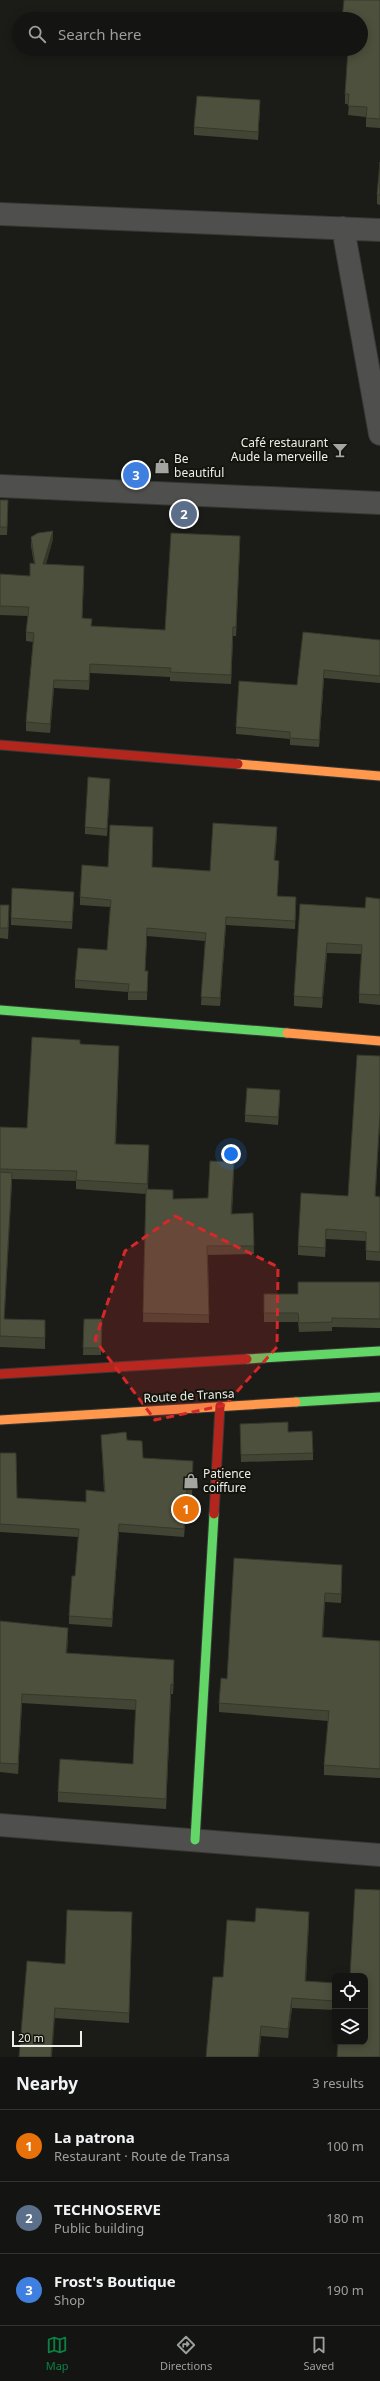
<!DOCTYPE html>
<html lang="en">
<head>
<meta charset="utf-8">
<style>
	:root { --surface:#141512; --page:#212220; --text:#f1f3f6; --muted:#9d9f9f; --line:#333432; --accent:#0b8043 }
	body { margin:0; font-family:"Noto Sans",sans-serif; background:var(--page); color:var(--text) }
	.controls { position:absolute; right:12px; bottom:12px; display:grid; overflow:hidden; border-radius:8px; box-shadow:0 2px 10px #0003 }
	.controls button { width:36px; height:36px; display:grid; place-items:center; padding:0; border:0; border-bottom:1px solid var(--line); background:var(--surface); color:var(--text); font:20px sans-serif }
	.scale { position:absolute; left:12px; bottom:10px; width:70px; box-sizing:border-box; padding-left:4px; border:2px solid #edeee9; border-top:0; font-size:11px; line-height:14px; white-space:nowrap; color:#edeee9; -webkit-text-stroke:3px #13150d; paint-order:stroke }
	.you { position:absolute; left:231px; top:1154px; width:14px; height:14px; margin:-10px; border:3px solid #fff; border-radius:50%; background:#1a73e8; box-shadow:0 0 0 6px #1a73e833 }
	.badge { display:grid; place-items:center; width:26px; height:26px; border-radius:50%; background:var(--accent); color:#fff; font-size:13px; font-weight:700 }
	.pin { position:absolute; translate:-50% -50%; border:2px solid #fff; box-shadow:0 1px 4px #0006 }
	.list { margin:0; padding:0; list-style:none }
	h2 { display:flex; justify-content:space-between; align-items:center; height:52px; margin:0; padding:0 16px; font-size:17px }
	h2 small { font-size:13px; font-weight:400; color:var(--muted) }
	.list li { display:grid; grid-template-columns:26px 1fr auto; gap:12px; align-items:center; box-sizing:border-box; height:72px; padding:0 16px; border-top:1px solid var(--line) }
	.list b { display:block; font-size:15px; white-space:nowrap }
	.list p { margin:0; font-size:13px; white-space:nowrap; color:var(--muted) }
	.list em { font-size:13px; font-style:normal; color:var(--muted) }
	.icon { flex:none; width:22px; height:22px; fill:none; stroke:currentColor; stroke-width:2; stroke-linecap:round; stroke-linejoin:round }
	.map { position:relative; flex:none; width:380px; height:2057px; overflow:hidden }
	.search { position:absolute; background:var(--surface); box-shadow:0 2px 10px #0003; left:12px; right:12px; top:12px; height:44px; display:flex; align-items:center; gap:10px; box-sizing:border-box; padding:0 14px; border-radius:22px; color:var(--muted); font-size:15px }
	.sheet { height:268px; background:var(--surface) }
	nav { display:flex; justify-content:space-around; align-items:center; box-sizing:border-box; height:56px; border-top:1px solid var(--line); background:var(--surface); font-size:11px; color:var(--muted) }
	nav a { display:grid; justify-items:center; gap:2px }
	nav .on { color:var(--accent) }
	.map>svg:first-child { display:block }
</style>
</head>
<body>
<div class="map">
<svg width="380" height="2057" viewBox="0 0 380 2057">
	<rect width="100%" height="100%" fill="#1b1c18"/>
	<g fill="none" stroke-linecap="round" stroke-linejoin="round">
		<defs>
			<path id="street" d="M0,214L380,230
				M343,228L380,434
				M0,486L380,503
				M0,1825L380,1855"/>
			<path id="fast" d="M0,1010L287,1033
				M247,1359L380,1351
				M296,1402L380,1397
				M195,1840L214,1514"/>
			<path id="slow" d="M238,764L380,776
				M287,1033L380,1041
				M0,1420L296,1402"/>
			<path id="jam" d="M0,745L238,764
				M0,1374L247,1359
				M214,1514L220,1406"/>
		</defs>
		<use href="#street" stroke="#373835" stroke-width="24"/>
		<use href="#fast" stroke="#373835" stroke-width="11"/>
		<use href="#slow" stroke="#373835" stroke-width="11"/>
		<use href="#jam" stroke="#373835" stroke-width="11"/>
		<use href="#street" stroke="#4f504d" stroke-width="22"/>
		<use href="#fast" stroke="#63d668" stroke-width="9"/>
		<use href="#slow" stroke="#ff974d" stroke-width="9"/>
		<use href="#jam" stroke="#b3261e" stroke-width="9"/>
	</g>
	<path fill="#424534" d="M380,0V128L366,127V117L348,115L349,104H345V94Z
		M260,108L258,140L194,135V127Z
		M380,162V205L377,204V195Z
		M0,500L8,508L7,535H0Z
		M31,537L53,539L46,564L84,575L82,618L92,626L165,630L240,545L236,636H233L231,684L170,681V677L90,673L89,690L54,688L50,733L26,731V722L33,642L26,641V632L28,616L0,615V574L30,576L34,564L31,546Z
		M380,640V683L324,678L319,747L290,745V739L236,734V727L297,685Z
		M110,785L107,836L85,834V827Z
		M153,835L152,867L210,871L277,835L275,860L279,869L277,896L296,905L295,929L226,925L220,1006L201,1005L205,941L147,936L145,971H148L147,1000H128V992L75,988V980L107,950L110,907L80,905V897L108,867Z
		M380,899V1005L359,1003V994L362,954L327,953L322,1008L294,1006V996L300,904L365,908Z
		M74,900L72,929L11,925V918Z
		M0,905L9,916L8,939L0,938Z
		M80,1044L119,1055L116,1144L149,1154L148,1189L173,1199L208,1198L234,1170L232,1214L253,1213L254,1254L208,1255L209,1323L143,1322L146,1194L76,1189V1181L12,1179L4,1319L45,1331V1349L0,1347V1127L27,1128Z
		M380,1056V1122L375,1196L380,1197V1261L366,1260V1241L326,1239L325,1257L298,1255V1246L348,1196Z
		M280,1098L278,1125L245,1122V1115Z
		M380,1282V1328L332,1327V1331L299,1332L298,1322H264V1294H298Z
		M84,1319H102L101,1355H83Z
		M240,1424L288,1432L313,1453V1460L241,1462Z
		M101,1435L127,1440L143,1458L193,1469L192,1495H187L184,1537L119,1532L112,1627L69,1624V1616L75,1576L78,1537L0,1532V1453L17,1498L86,1502L104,1492Z
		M342,1574L341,1603L325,1602L323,1637L380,1641V1778L324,1775V1765L328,1721L219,1712V1703L227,1679Z
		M0,1621L68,1638L67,1653L174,1670L173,1694H171L166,1809L58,1802V1792L133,1764L136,1710L22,1703L18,1774L0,1772Z
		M309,1921L306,1981L335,1983V2010L292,2008L288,2038L261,2036L259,2057H206L223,1977L255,1922Z
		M132,1922L129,2023L55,2018L19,2057L65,1964Z"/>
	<path fill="#36382a" d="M260,100V108L258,140V132Z
		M53,531V539L43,573V564Z
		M240,536V545L236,636V627Z
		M84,566V575L82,627V618Z
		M233,627V636L231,684V675Z
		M324,670V678L319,747V740Z
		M54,680V688L50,733V724Z
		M110,779V785L107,836V829Z
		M277,827V835L274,868V860Z
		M279,861V869L277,904V896Z
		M9,905V916L8,939V928Z
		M226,917V925L220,1006V998Z
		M147,928V936L145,979V971Z
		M327,943V953L322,1008V998Z
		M380,1113V1122L375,1206V1196Z
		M149,1145V1154L147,1194V1184Z
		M234,1162V1170L231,1222V1214Z
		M12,1173V1184L4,1330V1319Z
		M326,1229V1239L325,1257V1248Z
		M187,1487V1495L184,1537V1529Z
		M119,1524V1532L112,1627V1619Z
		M342,1565V1574L341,1603V1594Z
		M325,1593V1602L322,1646V1637Z
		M68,1628V1638L66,1662V1653Z
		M174,1660V1670L173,1694V1685Z
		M171,1684V1694L166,1809V1799Z
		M22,1694V1703L18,1774V1764Z
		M309,1912V1921L305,1991V1981Z
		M292,1998V2008L288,2038V2029Z
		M55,2008V2018L52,2057H51Z
		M261,2026V2036L259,2057H258Z"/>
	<path fill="#4d503c" stroke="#36382a" d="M344,0H380V119L366,118L367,107L348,106L349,94H345L348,49H361V19H342Z
		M197,96L260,100L258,132L194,127Z
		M380,162V195H377Z
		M0,500H8L7,527H0Z
		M53,531L43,564L84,566L82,618L92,619L91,626L165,630L171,533L240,536L236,627H233L231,675L170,672L171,668L90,664L89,681L54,680L50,724L26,722L34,633L26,632L29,607L0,606V574L30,576V563L35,564L31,537L38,533Z
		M303,632L380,640V676L324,670L319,740L290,738V732L236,727L239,681L297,685Z
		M88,777L110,779L107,829L85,827Z
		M213,823L277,827L274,860L279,861L277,896L296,897L295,921L226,917L220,998L201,997L206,933L147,928L145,971H148L147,992H128L129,984L75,980L78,948L107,950L111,900L80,897L82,865L108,867L110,825L153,827L152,867L210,871Z
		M12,888L74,892L72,922L11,918Z
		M366,897L380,899V995L359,994L362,945L327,943L322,998L294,996L300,904L365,908Z
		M0,905H9L8,928H0Z
		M32,1037L80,1040V1044L119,1046L115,1144L149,1145L147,1184L76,1180L77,1171L0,1169V1127L27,1128Z
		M357,1055L380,1056V1113L375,1196L380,1197V1252L366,1251V1232L326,1229L325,1248L298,1246L301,1193L348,1196Z
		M247,1088L280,1090L278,1117L245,1115Z
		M210,1161L234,1162L231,1214L253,1213L254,1246H207L209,1315L143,1313L146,1189L173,1190V1199L208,1198Z
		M0,1172L12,1173L4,1319L45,1320V1338L0,1336Z
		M298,1282H380V1319L332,1318V1322L299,1323L298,1313H264V1294H298Z
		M84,1319H102L101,1348H83Z
		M288,1422V1432L312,1431L313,1453L241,1455L240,1424Z
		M126,1432L127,1440L142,1441L143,1458L193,1461L192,1487H187L184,1529L119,1524L112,1619L69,1616L72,1576H75L79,1529L0,1524V1453H16L17,1498L86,1502V1490L105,1492L101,1435Z
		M234,1558L342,1565L341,1594L325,1593L322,1637L380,1641V1769L324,1765L329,1711L219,1703L221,1678L227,1679Z
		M0,1621L68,1628L66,1653L174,1660L173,1685L171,1684L166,1799L58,1792L60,1759L133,1764L136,1700L22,1694L18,1764L0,1763Z
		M355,1889L380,1890V2057H337L338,2042H365V1976H350Z
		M256,1908L309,1912L305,1981L335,1983V2001L292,1998L288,2029L261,2026L258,2057H206L213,1977H223L227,1920L255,1922Z
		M67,1910L132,1912L129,2013L55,2008L51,2057H19L27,1961L65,1964Z"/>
	<path fill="#d62828" fill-opacity="0.2" stroke="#d62828" stroke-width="3" stroke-dasharray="8 5" stroke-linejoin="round" d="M175,1216L278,1267L277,1347L225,1405L155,1420L95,1340L125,1251Z"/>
	<defs>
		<symbol id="bar-bare" viewBox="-9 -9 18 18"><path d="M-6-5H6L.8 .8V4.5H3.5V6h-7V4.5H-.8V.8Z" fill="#a4a4a0" stroke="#13150d" stroke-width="2.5" paint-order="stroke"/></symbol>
		<symbol id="shop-bare" viewBox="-9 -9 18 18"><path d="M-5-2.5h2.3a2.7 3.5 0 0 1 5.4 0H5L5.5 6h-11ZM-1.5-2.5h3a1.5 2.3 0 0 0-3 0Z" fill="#a4a4a0" stroke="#13150d" stroke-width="2.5" paint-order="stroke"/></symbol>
	</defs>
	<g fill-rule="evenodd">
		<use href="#bar-bare" x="329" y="439" width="22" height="22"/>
		<use href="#shop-bare" x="151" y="455" width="22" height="22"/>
		<use href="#shop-bare" x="180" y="1470" width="22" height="22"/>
	</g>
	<g text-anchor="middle" stroke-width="4" stroke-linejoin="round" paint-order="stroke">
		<g font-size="12" fill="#edeee9" stroke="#13150d" text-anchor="start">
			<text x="328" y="447" text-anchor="end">Café restaurant<tspan x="328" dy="14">Aude la merveille</tspan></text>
			<text x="174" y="463">Be<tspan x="174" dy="14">beautiful</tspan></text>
			<text x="203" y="1478">Patience<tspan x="203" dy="14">coiffure</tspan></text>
		</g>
		<g font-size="12" fill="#edeee9" stroke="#13150d">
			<text transform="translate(189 1396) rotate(-3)" y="4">Route de Transa</text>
		</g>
	</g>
</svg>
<div class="controls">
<button><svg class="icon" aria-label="locate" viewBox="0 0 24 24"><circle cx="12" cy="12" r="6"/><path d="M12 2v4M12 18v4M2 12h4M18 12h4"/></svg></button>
<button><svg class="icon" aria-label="layers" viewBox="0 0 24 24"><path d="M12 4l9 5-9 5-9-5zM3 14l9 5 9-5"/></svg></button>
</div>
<div class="scale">20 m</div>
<div class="you"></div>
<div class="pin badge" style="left:186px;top:1509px;background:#e8710a">1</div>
<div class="pin badge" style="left:184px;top:514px;background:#5c6f8a">2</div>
<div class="pin badge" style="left:136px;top:475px;background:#3f7fe0">3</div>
<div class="search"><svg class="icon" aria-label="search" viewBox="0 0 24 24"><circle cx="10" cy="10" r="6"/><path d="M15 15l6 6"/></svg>Search here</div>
</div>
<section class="sheet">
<h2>Nearby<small>3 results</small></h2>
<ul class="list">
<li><span class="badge" style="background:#e8710a">1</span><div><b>La patrona</b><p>Restaurant · Route de Transa</p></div><em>100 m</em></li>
<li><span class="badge" style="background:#5c6f8a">2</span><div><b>TECHNOSERVE</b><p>Public building</p></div><em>180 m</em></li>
<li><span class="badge" style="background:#3f7fe0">3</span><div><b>Frost's Boutique</b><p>Shop</p></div><em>190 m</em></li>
</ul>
</section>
<nav>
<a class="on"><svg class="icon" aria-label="map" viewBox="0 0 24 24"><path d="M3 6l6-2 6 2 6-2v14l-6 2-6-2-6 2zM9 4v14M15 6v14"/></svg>Map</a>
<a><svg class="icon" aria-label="directions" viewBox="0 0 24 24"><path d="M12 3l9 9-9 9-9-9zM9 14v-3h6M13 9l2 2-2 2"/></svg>Directions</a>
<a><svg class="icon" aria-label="saved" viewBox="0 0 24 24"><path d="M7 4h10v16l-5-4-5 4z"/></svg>Saved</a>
</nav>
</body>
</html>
